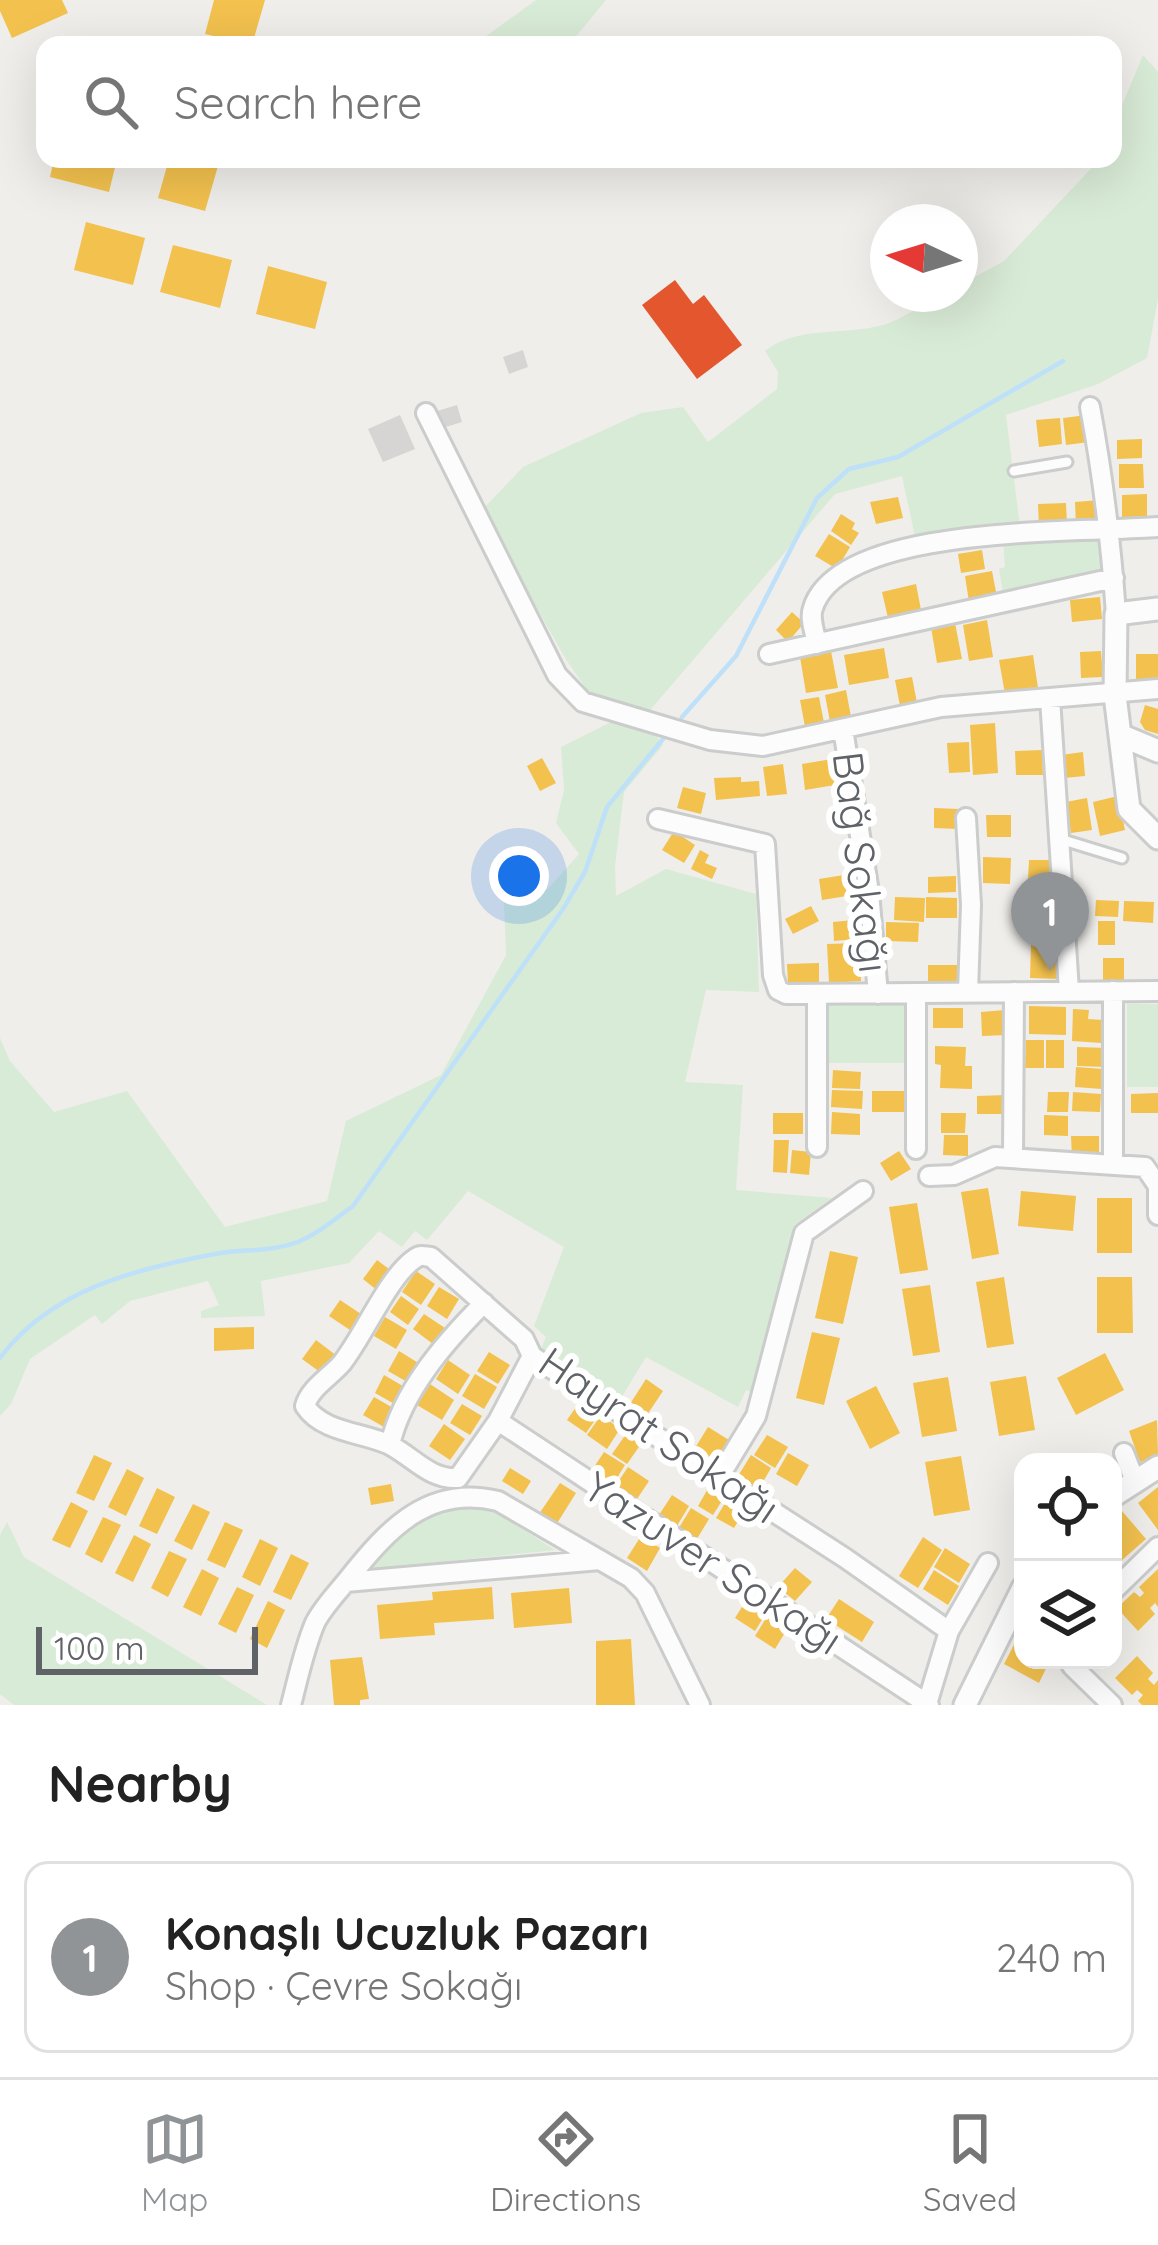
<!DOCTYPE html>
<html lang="en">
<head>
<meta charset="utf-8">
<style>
	:root { --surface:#fff; --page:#f2f2f2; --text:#222; --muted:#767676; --line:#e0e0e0; --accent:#919496 }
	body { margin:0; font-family:Quicksand,sans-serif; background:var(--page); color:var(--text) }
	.controls { position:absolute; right:36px; bottom:36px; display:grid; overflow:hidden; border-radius:24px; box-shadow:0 12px 48px #0002 }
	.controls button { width:108px; height:108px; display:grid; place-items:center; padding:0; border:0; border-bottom:3px solid var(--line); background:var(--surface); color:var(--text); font:60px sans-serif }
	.compass { position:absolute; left:870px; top:204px; width:108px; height:108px; border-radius:50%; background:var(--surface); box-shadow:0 12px 48px #0002; rotate:274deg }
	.scale { position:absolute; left:36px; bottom:30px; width:222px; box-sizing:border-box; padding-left:12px; border:6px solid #5f6368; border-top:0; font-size:33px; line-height:42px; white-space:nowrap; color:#5f6368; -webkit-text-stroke:9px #fff; paint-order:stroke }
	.you { position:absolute; left:519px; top:876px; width:42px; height:42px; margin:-30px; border:9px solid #fff; border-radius:50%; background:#1a73e8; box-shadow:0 0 0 18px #1a73e833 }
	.badge { display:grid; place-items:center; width:78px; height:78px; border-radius:50%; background:var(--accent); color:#fff; font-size:39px; font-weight:700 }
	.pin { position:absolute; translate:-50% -99px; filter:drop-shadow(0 3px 6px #0008) }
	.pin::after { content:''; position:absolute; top:63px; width:42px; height:36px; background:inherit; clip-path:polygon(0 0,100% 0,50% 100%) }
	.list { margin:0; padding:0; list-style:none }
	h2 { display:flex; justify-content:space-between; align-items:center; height:156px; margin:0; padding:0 48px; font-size:51px }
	h2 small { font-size:39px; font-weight:400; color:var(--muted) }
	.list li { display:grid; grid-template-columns:78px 1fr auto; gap:36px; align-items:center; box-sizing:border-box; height:192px; margin:0 24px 24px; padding:0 24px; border:3px solid var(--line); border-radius:24px }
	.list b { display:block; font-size:45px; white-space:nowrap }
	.list p { margin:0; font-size:39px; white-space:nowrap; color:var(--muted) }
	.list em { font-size:39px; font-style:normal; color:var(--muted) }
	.icon { flex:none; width:66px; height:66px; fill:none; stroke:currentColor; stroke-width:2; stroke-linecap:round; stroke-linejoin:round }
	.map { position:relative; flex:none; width:1158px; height:1705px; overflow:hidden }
	.search { position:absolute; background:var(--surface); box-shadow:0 12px 48px #0002; left:36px; right:36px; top:36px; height:132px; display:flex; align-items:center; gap:30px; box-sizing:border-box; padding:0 42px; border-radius:24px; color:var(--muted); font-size:45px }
	.sheet { height:372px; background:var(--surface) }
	nav { display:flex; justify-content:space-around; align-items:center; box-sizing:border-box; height:168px; border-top:3px solid var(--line); background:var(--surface); font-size:33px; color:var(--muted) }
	nav a { display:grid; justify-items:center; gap:6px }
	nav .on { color:var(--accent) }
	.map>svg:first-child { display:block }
</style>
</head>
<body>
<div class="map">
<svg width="1158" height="1705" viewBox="0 0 1158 1705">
	<rect width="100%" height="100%" fill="#efeeea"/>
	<path fill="#d8ebd6" d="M536,0H606L569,45H474Z
		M1143,55L1158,72V299L1147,358L1098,384L1006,415L1020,527L917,546L902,476L835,494L646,715L589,693L565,658L482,510L523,467L641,413L683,407L708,442L777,389L778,372L765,351C798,325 843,336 883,325C911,317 929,294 960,294V285L1004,261L1100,159H1113V127Z
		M1100,536L1105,573L1003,593L999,569L1005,567L1003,541Z
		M615,720L656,736L663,745L624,792L615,866L616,896L666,869L756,894L759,992L706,990L685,1082L743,1085L736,1190L832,1198L795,1224L752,1392L746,1390L738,1407L646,1357L618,1403L540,1351L546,1337L534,1326L564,1247L468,1191L427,1240L415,1231L402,1247L379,1231L349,1263L261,1281L265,1316L201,1318V1311L219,1305L208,1281L130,1301L102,1324L95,1315L30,1359L11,1404L0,1416V1038L10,1061L54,1112L127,1091L225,1227L327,1201L346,1121L441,1075L506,955L504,901L548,889L579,854L556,823L564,790L561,747Z
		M825,1001H907V1063H824Z
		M1127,1004H1158V1087H1127Z
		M482,1503L555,1550L364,1570C398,1527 426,1508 482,1503Z
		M7,1522L24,1557L267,1705H14L0,1694V1535Z"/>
	<path fill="#f2c14e" d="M0,0H62L68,13L12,38L0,11Z
		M214,0H265L252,45L205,34Z
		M54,159H117L109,192L50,177Z
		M169,159H220L205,211L158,198Z
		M86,222L145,238L133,285L74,270Z
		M173,245L232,260L220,308L160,292Z
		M268,266L327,282L315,329L256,314Z
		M1087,415L1089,442L1066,445L1063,418Z
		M1060,418L1062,444L1039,447L1036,420Z
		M1142,439V458L1117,459V440Z
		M1119,464H1143L1144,488H1119Z
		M1147,494V518H1122V495Z
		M898,497L903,518L876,524L870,502Z
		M1100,500L1101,524L1076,525L1075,502Z
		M1066,503L1067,525L1039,527L1038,504Z
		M841,514L855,523L852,529L859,533L851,545L831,531Z
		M829,534L850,547L837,569L815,556Z
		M982,550L985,569L961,573L958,554Z
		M992,571L997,597L969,602L965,576Z
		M916,584L921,610L888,618L882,592Z
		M1100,597L1102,619L1072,622L1070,600Z
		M792,612L804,623L788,642L776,630Z
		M987,620L993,657L969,661L963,625Z
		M955,623L962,659L937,663L931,627Z
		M884,648L889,678L849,685L844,655Z
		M831,651L838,688L806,693L800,657Z
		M1101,651L1103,677L1081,678L1080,652Z
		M1136,654H1158V682L1136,683Z
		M1033,655L1038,688L1005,694L999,660Z
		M912,677L918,708L901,711L895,680Z
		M846,690L852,722L831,727L825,695Z
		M819,697L825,728L806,732L800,700Z
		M1145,705L1158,709V734L1145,730L1140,722Z
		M995,723L998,773L973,775L970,725Z
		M969,742L970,772L949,773L947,743Z
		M1042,750L1043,775H1016L1015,751Z
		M1083,752L1085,776L1064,778L1061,755Z
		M542,758L556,783L540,791L527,766Z
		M832,759L835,785L805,790L802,764Z
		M783,764L787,794L767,796L763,767Z
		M741,777V782L759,781L760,796L716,800L714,778Z
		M683,787L706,793L701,814L677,808Z
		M1118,796L1125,830L1100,836L1093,802Z
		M1087,798L1092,830L1071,833L1066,802Z
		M934,808L959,809L958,829L934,828Z
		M986,815H1011V837H987Z
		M674,831L695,845L684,863L662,850Z
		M700,850L709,855L705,863L717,868L712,879L691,869Z
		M983,857L1011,858L1010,884L983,883Z
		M1029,860H1057V880H1028Z
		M844,875L847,896L822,900L819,879Z
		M956,876V892L928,893V877Z
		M1023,889L1045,890L1044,908H1022Z
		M895,897L925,898L924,922L894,920Z
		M926,897L957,898V918H926Z
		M1096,900L1119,901L1118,917L1095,916Z
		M1124,901L1154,902L1153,923L1123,921Z
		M811,906L819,921L793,934L785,919Z
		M1027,912L1055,913V933L1027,932Z
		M854,920L856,939L834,941L833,922Z
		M1098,921H1115V945H1098Z
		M886,922L919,923L918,942L886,941Z
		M859,943L861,981L829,983L827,944Z
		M1031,945H1059V979L1030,978Z
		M1103,958H1124V983L1103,982Z
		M819,963V982L788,983L787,964Z
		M928,965H960V985L928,984Z
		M1029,1006L1066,1007V1035L1029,1034Z
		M933,1008H963V1028H933Z
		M1073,1009L1089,1010L1088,1019L1103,1020L1102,1043L1072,1041Z
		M1005,1010L1006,1035L982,1036L981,1012Z
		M1026,1040H1044V1068H1025Z
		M1046,1040H1064V1068H1046Z
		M935,1046L966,1047L965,1066H972V1089L940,1088L941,1065L935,1064Z
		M1077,1047L1107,1048L1106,1067L1077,1066Z
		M1076,1067L1103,1069L1102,1089L1075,1087Z
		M833,1070L861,1072L860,1089L832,1088Z
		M832,1090L863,1091L862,1109L831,1107Z
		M872,1091H908V1112H872Z
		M1048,1092H1069L1068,1112H1047Z
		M1073,1092L1101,1094L1100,1112L1072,1111Z
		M1158,1093V1113H1131V1094Z
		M1007,1095V1114H977V1096Z
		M832,1112L860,1114V1135L831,1134Z
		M773,1113H803V1134H773Z
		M941,1113H966L965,1133H941Z
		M1044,1115L1068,1116V1136L1044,1135Z
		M944,1135H968V1156L943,1155Z
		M1071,1136H1099V1158H1072Z
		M774,1140H789L787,1173L773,1172Z
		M792,1150L811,1152L809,1175L790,1173Z
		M899,1151L911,1169L891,1181L880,1163Z
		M988,1188L999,1254L972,1259L961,1192Z
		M1021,1191L1076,1196L1073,1231L1018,1226Z
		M1097,1198H1132V1253H1097Z
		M917,1203L928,1270L900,1274L889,1207Z
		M830,1251L858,1257L843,1324L815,1318Z
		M377,1260L393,1272L378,1291L363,1279Z
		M416,1271L435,1284L421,1305L402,1292Z
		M1004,1277L1014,1344L987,1348L976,1282Z
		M1097,1277H1132L1133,1333H1097Z
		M930,1285L940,1352L913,1356L902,1289Z
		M439,1287L459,1299L447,1319L427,1306Z
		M401,1296L419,1309L408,1325L390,1312Z
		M340,1300L364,1316L353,1332L329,1316Z
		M424,1314L445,1328L433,1344L413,1329Z
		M385,1317L407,1330L396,1349L374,1336Z
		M254,1327V1349L214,1351V1328Z
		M812,1332L840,1338L824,1405L796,1398Z
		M316,1340L337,1356L324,1375L302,1359Z
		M399,1351L420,1364L409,1383L388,1371Z
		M489,1352L510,1365L498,1384L477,1371Z
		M1105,1353L1124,1390L1076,1415L1057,1378Z
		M448,1360L470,1375L458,1394L436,1379Z
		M475,1374L497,1387L484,1409L462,1396Z
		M384,1375L408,1389L398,1406L375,1393Z
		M1026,1376L1035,1430L999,1436L990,1382Z
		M948,1377L957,1431L922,1437L913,1383Z
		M646,1379L663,1391L647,1415L630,1404Z
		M430,1384L454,1400L442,1420L417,1405Z
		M876,1386L900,1433L870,1449L846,1401Z
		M374,1397L395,1409L384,1427L363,1415Z
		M581,1400L600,1413L586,1433L567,1420Z
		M462,1404L482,1416L470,1435L450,1423Z
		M601,1415L620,1429L607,1449L587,1435Z
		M1157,1420L1158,1456L1140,1462L1129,1431Z
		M444,1424L465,1439L450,1460L429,1446Z
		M708,1427L729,1440L716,1461L695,1448Z
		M626,1434L641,1444L627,1464L612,1454Z
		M767,1435L788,1447L775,1468L754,1455Z
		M604,1452L625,1465L612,1486L590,1473Z
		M788,1453L809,1465L797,1486L776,1474Z
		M94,1455L112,1463L94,1501L76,1493Z
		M751,1455L771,1468L759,1489L738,1476Z
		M961,1456L970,1510L934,1516L925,1462Z
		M628,1467L649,1481L635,1502L614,1488Z
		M510,1468L531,1481L523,1494L502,1481Z
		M127,1469L144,1478L126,1516L108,1507Z
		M560,1483L576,1493L556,1525L539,1514Z
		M391,1484L394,1501L371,1505L368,1488Z
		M709,1487L725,1496L713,1515L698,1506Z
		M1158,1487V1530L1138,1503Z
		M157,1488L175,1497L157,1534L139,1526Z
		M672,1495L689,1506L675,1529L657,1518Z
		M730,1495L748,1505L734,1528L716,1518Z
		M71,1502L88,1511L70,1548L52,1540Z
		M193,1504L210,1512L192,1550L174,1541Z
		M691,1508L709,1519L695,1542L677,1531Z
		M1122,1511L1146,1539L1113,1568V1519Z
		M103,1517L121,1525L102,1563L85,1554Z
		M225,1522L243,1530L225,1568L207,1560Z
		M134,1535L151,1544L133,1582L115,1573Z
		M641,1536L660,1548L647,1571L627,1558Z
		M923,1537L942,1550L918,1588L899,1576Z
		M260,1539L278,1548L260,1586L242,1577Z
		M945,1548L970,1564L959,1583L934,1567Z
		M169,1551L187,1559L168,1597L151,1588Z
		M291,1554L309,1563L291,1600L273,1592Z
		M795,1568L812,1582L795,1601L778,1587Z
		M202,1569L219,1578L201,1616L183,1607Z
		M1158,1569V1607L1155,1603L1150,1608L1155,1614L1138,1631L1117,1608L1134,1592L1140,1597L1144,1593L1139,1587Z
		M934,1570L959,1586L948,1605L923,1589Z
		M237,1587L254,1595L236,1633L218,1624Z
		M492,1587L494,1619L434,1623L435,1635L380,1639L377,1605L433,1600L432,1592Z
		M569,1588L572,1623L514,1628L511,1593Z
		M750,1594L770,1607L755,1631L735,1618Z
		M839,1599L874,1622L862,1642L826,1619Z
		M268,1601L285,1610L267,1648L250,1639Z
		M771,1610L791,1623L775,1649L755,1636Z
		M631,1639L635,1705H596V1641Z
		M1017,1639L1023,1642V1660H1050L1039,1683L1004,1664Z
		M1137,1656L1153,1673L1148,1679L1154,1685L1158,1680V1705H1142L1138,1701L1143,1695L1137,1690L1132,1695L1115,1678Z
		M362,1657L369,1699L360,1700V1705H334L330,1660Z"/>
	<path fill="#e4572e" d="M675,280L693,304L704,295L742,345L697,379L642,305Z"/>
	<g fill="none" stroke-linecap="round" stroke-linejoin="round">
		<path stroke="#bfe0f9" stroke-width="4.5" d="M682,717L736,656L817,498L849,469L898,457L1063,361
			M0,1358C50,1290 135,1269 215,1254C243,1249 270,1252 298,1242C319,1233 335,1219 353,1206L563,909L585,872L607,807L663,739"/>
	</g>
	<path fill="#d6d5d3" d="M523,350L528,367L509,374L503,357Z
		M457,405L462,422L439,429L434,412Z
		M400,415L415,449L383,462L368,429Z"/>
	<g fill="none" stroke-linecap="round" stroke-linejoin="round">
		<defs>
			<path id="service" d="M1014,471L1067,462
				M1060,839L1122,858"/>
			<path id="minor" d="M1090,407C1103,476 1111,544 1116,614
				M426,413L557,675L583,702L710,740L763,746L941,707L1158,689
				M817,644C815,633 809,618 813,608C840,523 1083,533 1158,527
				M769,654L1114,578
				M1050,698L1069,991
				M843,729L869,892L878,994
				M966,818L971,905L968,992
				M658,819L765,844L773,975L778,990L786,994L1158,991
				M916,994V1149
				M817,1147V995
				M1013,1157L1014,992
				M1113,1165V991
				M929,1176L954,1175L995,1157L1145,1167L1158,1186V1215
				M532,1356L498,1421L458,1478C430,1480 413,1457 390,1445C363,1432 323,1433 305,1406C310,1388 330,1377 342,1363C364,1335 388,1278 413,1260C421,1254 422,1256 431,1257L524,1339L532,1356L845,1558L949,1631
				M498,1421L929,1705
				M390,1445C402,1391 446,1341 484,1303
				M1124,1453L1135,1481
				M719,1477L756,1416L804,1233L863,1191
				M346,1582L600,1560
				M1113,1591L1158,1547
				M1074,1660L1072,1666L1112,1705
				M927,1704L949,1631L988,1563
				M291,1705C298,1678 304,1649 315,1623C323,1607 338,1592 349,1578C388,1529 429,1484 498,1501L631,1578L645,1593L700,1705"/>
			<path id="tertiary" d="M1158,609L1116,614L1115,695L1129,809L1158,838
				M1120,735L1158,751
				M1113,1496L1158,1467
				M965,1705L1023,1588"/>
		</defs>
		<use href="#service" stroke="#cbcccc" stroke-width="15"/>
		<use href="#minor" stroke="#cbcccc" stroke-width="24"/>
		<use href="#tertiary" stroke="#cbcccc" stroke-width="27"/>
		<use href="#service" stroke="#fdfcfc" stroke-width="9"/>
		<use href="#minor" stroke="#fdfcfc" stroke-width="18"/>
		<use href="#tertiary" stroke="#fdfcfc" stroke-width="21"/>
	</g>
	<g text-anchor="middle" stroke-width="12" stroke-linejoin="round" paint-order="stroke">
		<g font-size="42" fill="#5f6368" stroke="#fff">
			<text transform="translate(861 862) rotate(83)" y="15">Bağ Sokağı</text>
			<text transform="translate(659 1435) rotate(34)" y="15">Hayrat Sokağı</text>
			<text transform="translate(713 1563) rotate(33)" y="15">Yazuver Sokağı</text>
		</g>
	</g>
</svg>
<div class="controls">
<button><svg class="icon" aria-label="locate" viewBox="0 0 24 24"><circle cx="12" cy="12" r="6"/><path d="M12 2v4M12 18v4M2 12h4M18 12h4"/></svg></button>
<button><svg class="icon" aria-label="layers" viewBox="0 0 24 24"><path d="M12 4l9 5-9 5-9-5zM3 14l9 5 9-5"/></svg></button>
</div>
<svg class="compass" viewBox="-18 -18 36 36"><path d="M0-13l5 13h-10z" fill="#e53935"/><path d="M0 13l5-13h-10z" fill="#767676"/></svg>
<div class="scale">100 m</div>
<div class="you"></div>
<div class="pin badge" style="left:1050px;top:971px">1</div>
<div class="search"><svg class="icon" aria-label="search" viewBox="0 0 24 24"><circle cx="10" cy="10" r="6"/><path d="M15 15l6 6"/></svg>Search here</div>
</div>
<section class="sheet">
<h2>Nearby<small></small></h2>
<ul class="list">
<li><span class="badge">1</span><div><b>Konaşlı Ucuzluk Pazarı</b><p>Shop · Çevre Sokağı</p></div><em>240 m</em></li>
</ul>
</section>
<nav>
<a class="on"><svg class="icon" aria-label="map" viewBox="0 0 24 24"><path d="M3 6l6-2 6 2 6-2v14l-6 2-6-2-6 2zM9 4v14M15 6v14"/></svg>Map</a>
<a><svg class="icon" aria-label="directions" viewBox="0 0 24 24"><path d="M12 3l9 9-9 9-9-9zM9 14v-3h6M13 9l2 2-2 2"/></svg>Directions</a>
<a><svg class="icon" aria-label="saved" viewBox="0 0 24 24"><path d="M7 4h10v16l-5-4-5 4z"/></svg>Saved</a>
</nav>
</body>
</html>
